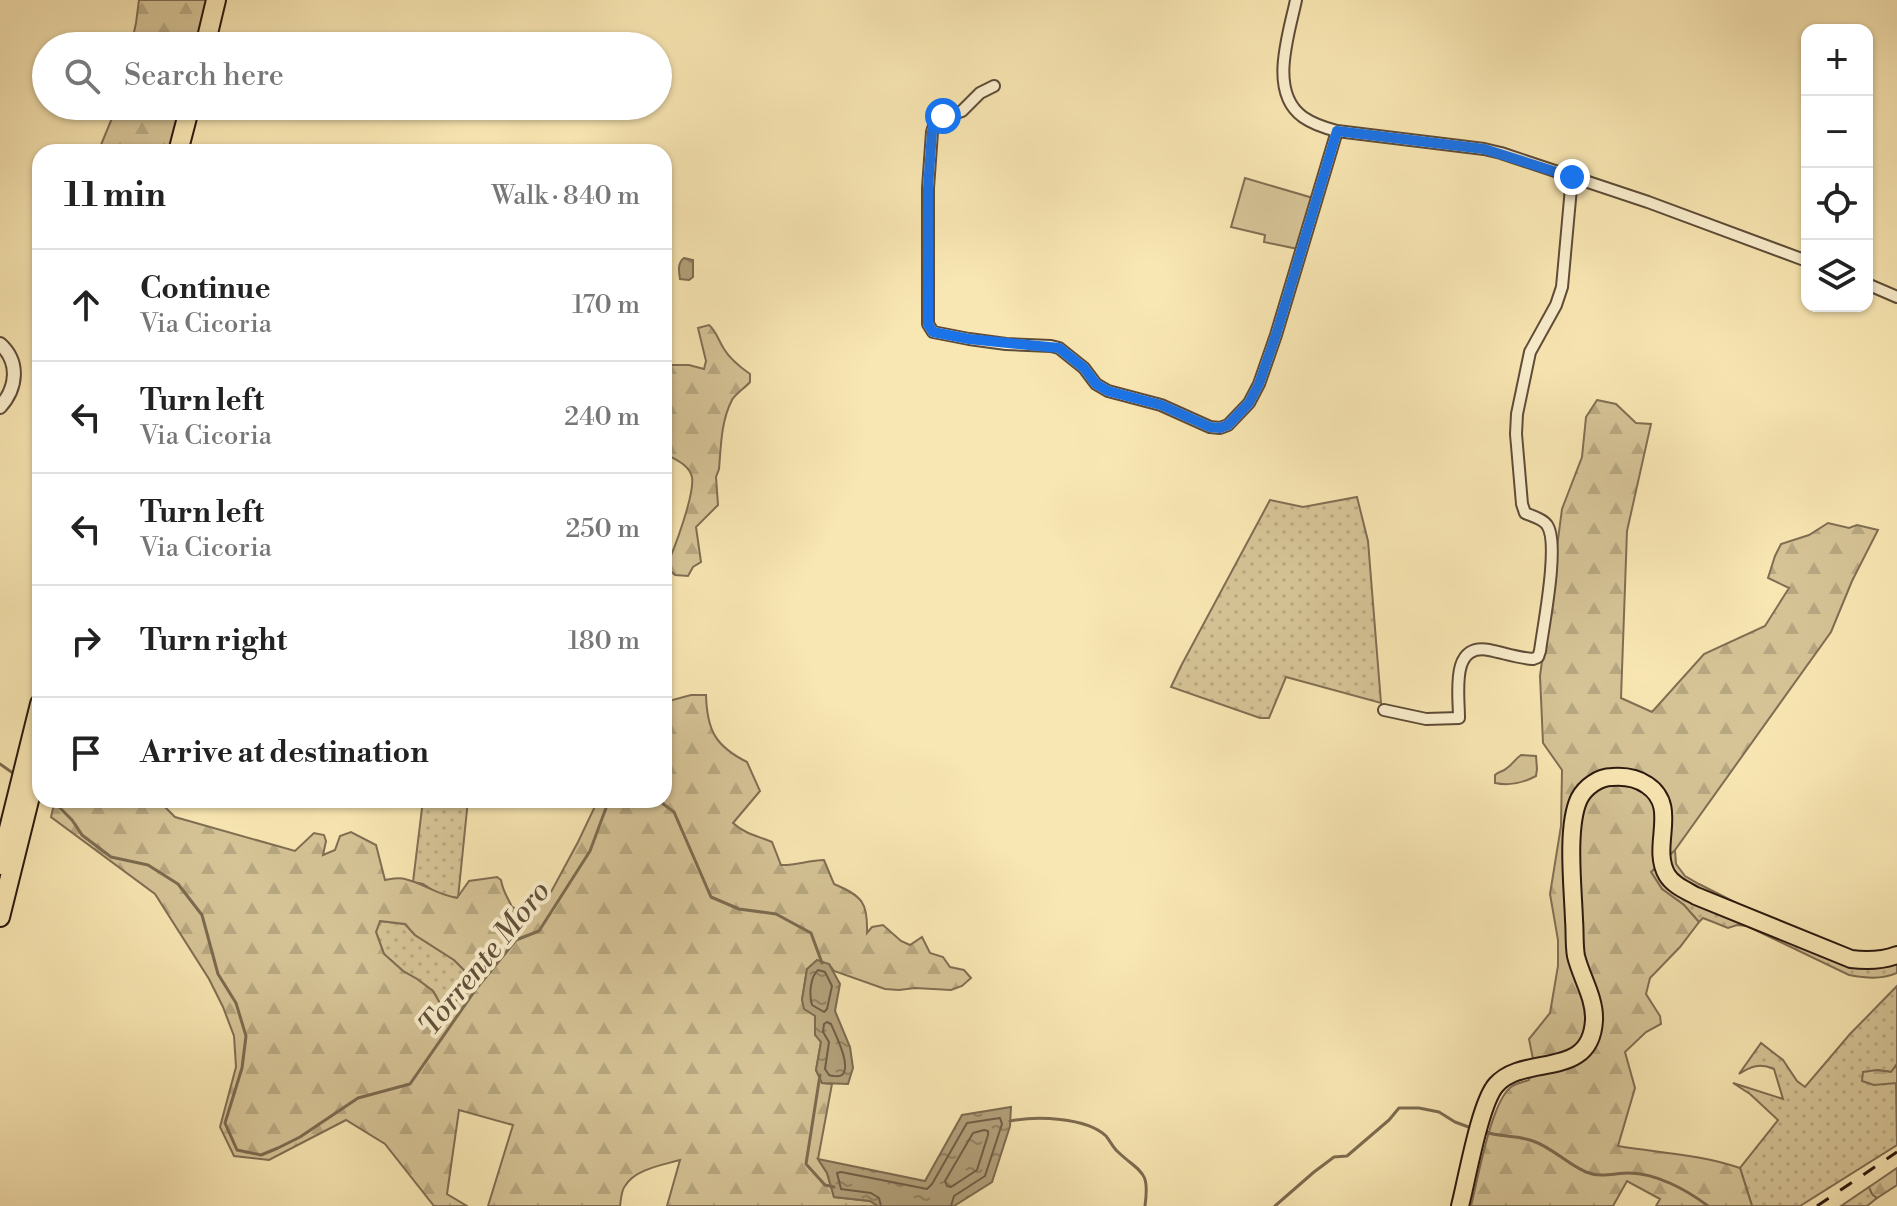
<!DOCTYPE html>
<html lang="en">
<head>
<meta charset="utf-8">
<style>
	:root { --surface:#fff; --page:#f2f2f2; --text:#222; --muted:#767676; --line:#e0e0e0 }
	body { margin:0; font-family:"Libre Bodoni",serif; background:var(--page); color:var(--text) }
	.controls { position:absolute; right:24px; top:24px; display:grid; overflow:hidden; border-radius:16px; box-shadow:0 2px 6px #0004 }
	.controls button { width:72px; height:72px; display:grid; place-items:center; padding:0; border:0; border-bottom:2px solid var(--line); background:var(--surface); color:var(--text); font:40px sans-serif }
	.stop { position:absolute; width:24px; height:24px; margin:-18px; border:6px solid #1a73e8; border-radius:50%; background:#fff }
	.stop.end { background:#1a73e8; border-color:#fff; box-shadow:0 2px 8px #0008 }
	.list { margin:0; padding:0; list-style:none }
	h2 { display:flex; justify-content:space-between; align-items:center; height:104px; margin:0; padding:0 32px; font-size:34px }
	h2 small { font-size:26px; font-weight:400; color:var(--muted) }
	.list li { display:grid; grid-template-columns:52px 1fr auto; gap:24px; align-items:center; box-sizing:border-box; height:112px; padding:0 32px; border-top:2px solid var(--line) }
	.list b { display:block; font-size:30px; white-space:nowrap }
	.list p { margin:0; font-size:26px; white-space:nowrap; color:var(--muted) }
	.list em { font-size:26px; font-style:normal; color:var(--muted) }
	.icon { flex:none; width:44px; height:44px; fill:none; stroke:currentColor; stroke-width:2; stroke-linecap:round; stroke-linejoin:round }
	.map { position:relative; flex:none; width:1897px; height:1206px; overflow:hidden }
	.search { position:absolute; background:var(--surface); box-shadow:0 2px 6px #0004; left:32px; top:32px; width:640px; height:88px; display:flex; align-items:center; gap:20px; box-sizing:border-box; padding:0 28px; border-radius:44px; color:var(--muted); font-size:30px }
	.panel { position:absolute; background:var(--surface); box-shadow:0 2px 6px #0004; left:32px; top:144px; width:640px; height:664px; border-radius:24px }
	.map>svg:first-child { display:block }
</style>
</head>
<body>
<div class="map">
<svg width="1897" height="1206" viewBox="0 0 1897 1206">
	<defs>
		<pattern id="grass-dots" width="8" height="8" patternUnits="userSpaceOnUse" patternTransform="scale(2)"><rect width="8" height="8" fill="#d6c497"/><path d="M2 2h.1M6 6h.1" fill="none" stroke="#b8a881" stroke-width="1.8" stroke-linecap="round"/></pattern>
		<pattern id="forest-firs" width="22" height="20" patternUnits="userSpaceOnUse" patternTransform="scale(2)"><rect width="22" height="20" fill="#d6c497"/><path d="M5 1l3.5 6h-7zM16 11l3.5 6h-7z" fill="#b8a881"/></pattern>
		<pattern id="water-ripples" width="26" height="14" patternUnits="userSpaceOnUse" patternTransform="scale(2)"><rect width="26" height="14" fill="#b3a17b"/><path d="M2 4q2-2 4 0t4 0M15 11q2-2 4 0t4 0" fill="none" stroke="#928263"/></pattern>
	</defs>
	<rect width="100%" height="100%" fill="#f9e7b3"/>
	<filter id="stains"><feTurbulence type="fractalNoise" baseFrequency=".0025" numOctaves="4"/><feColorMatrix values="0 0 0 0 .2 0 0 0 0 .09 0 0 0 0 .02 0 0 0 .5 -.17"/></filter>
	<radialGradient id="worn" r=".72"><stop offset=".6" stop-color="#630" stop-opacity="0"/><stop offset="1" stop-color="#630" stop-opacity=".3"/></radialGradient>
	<path fill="url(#grass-dots)" stroke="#806e53" stroke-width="2" d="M1357,497L1368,541L1381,703L1286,677L1269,718H1260L1171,687L1181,666L1270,500L1303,507Z
		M423,800H468L458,898L440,895L423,884L413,882Z
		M1675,850L1676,864L1685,876L1699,884L1760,915L1853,952L1869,954L1897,949V973C1881,980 1865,978 1849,975L1747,926L1737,925L1728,928L1703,918L1699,922L1684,905L1662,889L1651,872Z
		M380,921L405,924L415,935L454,960L466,972L467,989L453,1004L442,1007L433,991L417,979L403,971L384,954L376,932Z
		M1897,986V1064L1892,1072L1877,1070L1882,1084L1896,1082L1897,1145L1800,1206H1752L1740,1168L1778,1120L1750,1094L1733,1083L1783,1099L1774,1069C1760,1063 1751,1066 1739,1074L1761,1043L1783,1060L1797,1081L1805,1087L1850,1034Z
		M1869,1187L1872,1194L1877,1198L1867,1206H1841Z"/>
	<path fill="url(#forest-firs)" stroke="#806e53" stroke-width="2" fill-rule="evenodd" d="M139,0H211L199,46H131L136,23Z
		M117,106H185L173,152H98Z
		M709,325C717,332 718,340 724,349C730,359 740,367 750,374V382C745,388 735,394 732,400C721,421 721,446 719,469L716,477L718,505L696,527L701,562L693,567L688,576L675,575L666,567C674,550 695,494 692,477C689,464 674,459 664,453V367L666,365H689L704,369L706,361L698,328Z
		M1597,400L1616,404L1636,423L1651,424L1627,531L1621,698L1652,712L1704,654L1765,626L1789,588L1768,578L1775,556L1781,544L1809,535L1828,523L1849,528L1857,525L1878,530L1852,581L1831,632L1675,850L1651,872L1662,889L1684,905L1699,922L1680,947L1650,978L1646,994L1660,1016L1661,1024L1646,1032L1625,1052L1635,1088L1618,1146C1659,1153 1700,1154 1740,1168L1752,1206H1656L1660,1199L1627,1181L1613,1206H1471C1478,1179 1491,1102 1511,1087C1516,1083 1524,1082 1529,1080L1533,1059L1529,1039L1550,1013L1558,966V940L1550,894L1561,826L1562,770L1543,743L1540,676L1562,509L1582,457L1586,417Z
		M691,695H706C707,730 715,746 747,762L760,791L733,823C745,834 758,836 772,842L781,865C794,866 809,860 824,860L834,884C862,896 868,902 867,933L872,927L883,925L901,941L910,945L922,937L930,953L943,957L950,967L964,970L971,978L962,986L951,990L915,988L899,990L885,989L834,971L829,964L807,969L802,1000L815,1016V1025L821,1042L816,1070L822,1083L832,1084L818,1159L827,1173L834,1197L870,1201L878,1206H667L680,1160C663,1165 635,1169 625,1186C621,1191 621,1200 620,1206H488L513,1125L459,1110L447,1194L467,1206H434L385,1144L346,1120L269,1160L234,1156L220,1127L236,1067L234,1036L223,1007L209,979L155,894L51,817L55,800H158L175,817L295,851L314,833L324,835L326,841L323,855L335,850L340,836L351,832L376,845L385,880C391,879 399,877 405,879C425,884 435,894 457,898L469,881L497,877L501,880C503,892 507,896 512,907L522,911L540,896L551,892L578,842L598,800H664V699L669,701ZM380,921L405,924L415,935L454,960L466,972L467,989L453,1004L442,1007L433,991L417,979L403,971L384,954L376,932Z
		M1897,1064V1089L1896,1083L1874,1085L1862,1081L1863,1072L1877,1070L1891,1072Z
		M1897,1168V1185L1877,1198L1872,1194L1869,1187Z"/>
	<path fill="#d6c497" stroke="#806e53" stroke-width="2" d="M1245,178L1313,198L1298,249L1264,242L1265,235L1231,227Z
		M1521,755L1536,756L1537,769L1536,776C1523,783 1509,786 1495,783V775C1499,771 1503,772 1507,768C1512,765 1515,759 1521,755Z"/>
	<path fill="url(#water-ripples)" stroke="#7c6b50" stroke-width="2" d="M684,258L693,260V277L689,280L680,279C679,272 677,263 684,258Z
		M817,960L829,964L840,984L835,1011L850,1047L853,1068L848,1084L822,1083L816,1070L821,1042L815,1035V1016L804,1009L802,1000L807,969Z
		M1011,1107L1010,1126L992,1182L954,1206H878L870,1201L834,1197L827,1173L818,1159L925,1181L962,1115Z"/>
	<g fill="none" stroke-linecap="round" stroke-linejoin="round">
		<path stroke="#6e5d45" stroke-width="2" d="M818,970L825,972L832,986L827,1009L824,1012L812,1005C809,995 810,977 818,970Z
			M827,1022L831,1024C835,1034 852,1066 842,1075C839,1077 831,1076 829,1075L825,1069L829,1042L823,1032L824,1024Z
			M984,1130L988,1131V1135L977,1170L951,1187L947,1186L945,1181L973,1133Z
			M881,1206L879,1198L871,1193L841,1189L837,1173L841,1172L927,1189L932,1184L967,1123L1000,1118L1002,1124L985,1176L954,1196L951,1206"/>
		<path stroke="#7c6b50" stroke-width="3" d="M0,764L17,776
			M52,800L72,820L82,835L111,857L148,865L178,884L202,915L218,974L236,1003L246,1036L242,1068L225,1123L237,1150L261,1155L278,1148L300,1137L358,1098L410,1084L476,989L516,940L539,931L590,851L609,800
			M658,800L674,812L711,897L739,909L776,914L811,933L822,963
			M820,1075L806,1164L825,1185L834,1187
			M1010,1121C1036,1116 1086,1117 1106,1136C1110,1141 1113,1147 1117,1151C1141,1174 1150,1169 1145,1206
			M1485,1132C1500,1137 1517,1135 1533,1141C1553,1148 1567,1164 1586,1172C1600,1178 1615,1173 1629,1173C1656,1173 1687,1190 1708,1206
			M1275,1206L1314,1172L1334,1157L1347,1156L1389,1120L1399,1108H1419L1439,1112L1455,1122L1474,1129"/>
		<defs>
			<path id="minor" d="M1296,0C1289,34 1268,92 1303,117C1313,124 1325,128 1337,131L1484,149L1501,153L1648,202L1807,261
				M994,86L980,93L962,111L936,119L932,132L928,188V324L933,332L969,339L1006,344L1051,346L1059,348L1084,368L1096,384L1108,391L1161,405L1210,427L1220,428L1228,425L1249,403L1259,384L1276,335L1337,131
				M1867,284L1897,297
				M1384,710L1426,719L1459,718C1459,693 1450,643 1489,650C1504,653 1518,658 1533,659L1538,657L1540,651C1543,627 1560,543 1547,525C1543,519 1532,516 1525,513L1522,504L1516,434L1517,414L1530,352L1556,305L1562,287L1572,177"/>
			<path id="tertiary" d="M0,344C20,362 17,388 0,407"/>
			<path id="primary" d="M1460,1206C1467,1179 1480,1103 1496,1085C1524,1053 1591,1081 1594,1020C1595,998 1581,977 1576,956C1574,945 1575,931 1574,920C1573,888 1566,827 1579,799C1585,787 1599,777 1612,777C1624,776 1637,778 1647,785C1680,807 1650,846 1667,875C1673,885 1685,890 1696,896L1851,959C1867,961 1881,961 1897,955"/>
			<path id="motorway" d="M205,46L216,0
				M178,152L190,106
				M0,865L40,704
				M0,917L40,756"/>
		</defs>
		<use href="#minor" stroke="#5e4c38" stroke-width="14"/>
		<use href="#tertiary" stroke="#5e4c38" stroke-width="16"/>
		<use href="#primary" stroke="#2a190f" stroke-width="20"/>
		<use href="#motorway" stroke="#2a190f" stroke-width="22"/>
		<use href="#minor" stroke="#fbefce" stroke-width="10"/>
		<use href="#tertiary" stroke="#fbefce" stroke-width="12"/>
		<use href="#primary" stroke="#f9e7b3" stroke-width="16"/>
		<use href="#motorway" stroke="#f9e7b3" stroke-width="18"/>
		<path stroke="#2a190f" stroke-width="3" stroke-dasharray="14 14" stroke-linecap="butt" d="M1817,1206L1897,1152"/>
	</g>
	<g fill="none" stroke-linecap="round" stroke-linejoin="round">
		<path stroke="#1a73e8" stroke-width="10" d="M943,116L936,119L932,132L928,188V324L933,332L969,339L1059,348L1084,368L1096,384L1108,391L1161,405L1210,427L1220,428L1228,425L1249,403L1259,384L1276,335L1337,131L1484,149L1572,177"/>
	</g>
	<g text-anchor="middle" stroke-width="8" stroke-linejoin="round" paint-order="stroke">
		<g font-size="30" font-style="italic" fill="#614f3a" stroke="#fbefce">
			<text transform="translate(484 958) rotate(-51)" y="10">Torrente Moro</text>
		</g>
	</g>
	<rect width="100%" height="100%" filter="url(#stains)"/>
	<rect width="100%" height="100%" fill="url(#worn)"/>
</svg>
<div class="controls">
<button>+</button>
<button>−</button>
<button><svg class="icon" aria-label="locate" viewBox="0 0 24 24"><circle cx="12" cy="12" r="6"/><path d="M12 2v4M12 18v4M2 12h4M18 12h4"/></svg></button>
<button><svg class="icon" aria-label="layers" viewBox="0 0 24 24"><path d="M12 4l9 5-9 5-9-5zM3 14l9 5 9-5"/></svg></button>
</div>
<div class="stop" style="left:943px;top:116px"></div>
<div class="stop end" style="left:1572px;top:177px"></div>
<div class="search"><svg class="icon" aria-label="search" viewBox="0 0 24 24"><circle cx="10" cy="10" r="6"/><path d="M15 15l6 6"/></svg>Search here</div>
<section class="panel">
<h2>11 min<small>Walk · 840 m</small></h2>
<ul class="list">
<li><svg class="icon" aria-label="ahead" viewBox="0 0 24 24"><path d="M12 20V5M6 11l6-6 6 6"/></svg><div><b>Continue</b><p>Via Cicoria</p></div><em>170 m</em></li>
<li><svg class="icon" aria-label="left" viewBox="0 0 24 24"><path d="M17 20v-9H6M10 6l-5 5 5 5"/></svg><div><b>Turn left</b><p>Via Cicoria</p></div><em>240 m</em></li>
<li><svg class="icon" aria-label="left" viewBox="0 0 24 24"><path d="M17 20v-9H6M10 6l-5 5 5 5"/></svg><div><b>Turn left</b><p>Via Cicoria</p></div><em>250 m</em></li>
<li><svg class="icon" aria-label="right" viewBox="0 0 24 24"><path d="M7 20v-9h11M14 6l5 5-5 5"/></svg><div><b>Turn right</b></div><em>180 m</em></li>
<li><svg class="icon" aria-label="arrive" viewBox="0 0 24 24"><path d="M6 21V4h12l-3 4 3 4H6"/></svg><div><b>Arrive at destination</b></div></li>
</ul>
</section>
</div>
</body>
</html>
